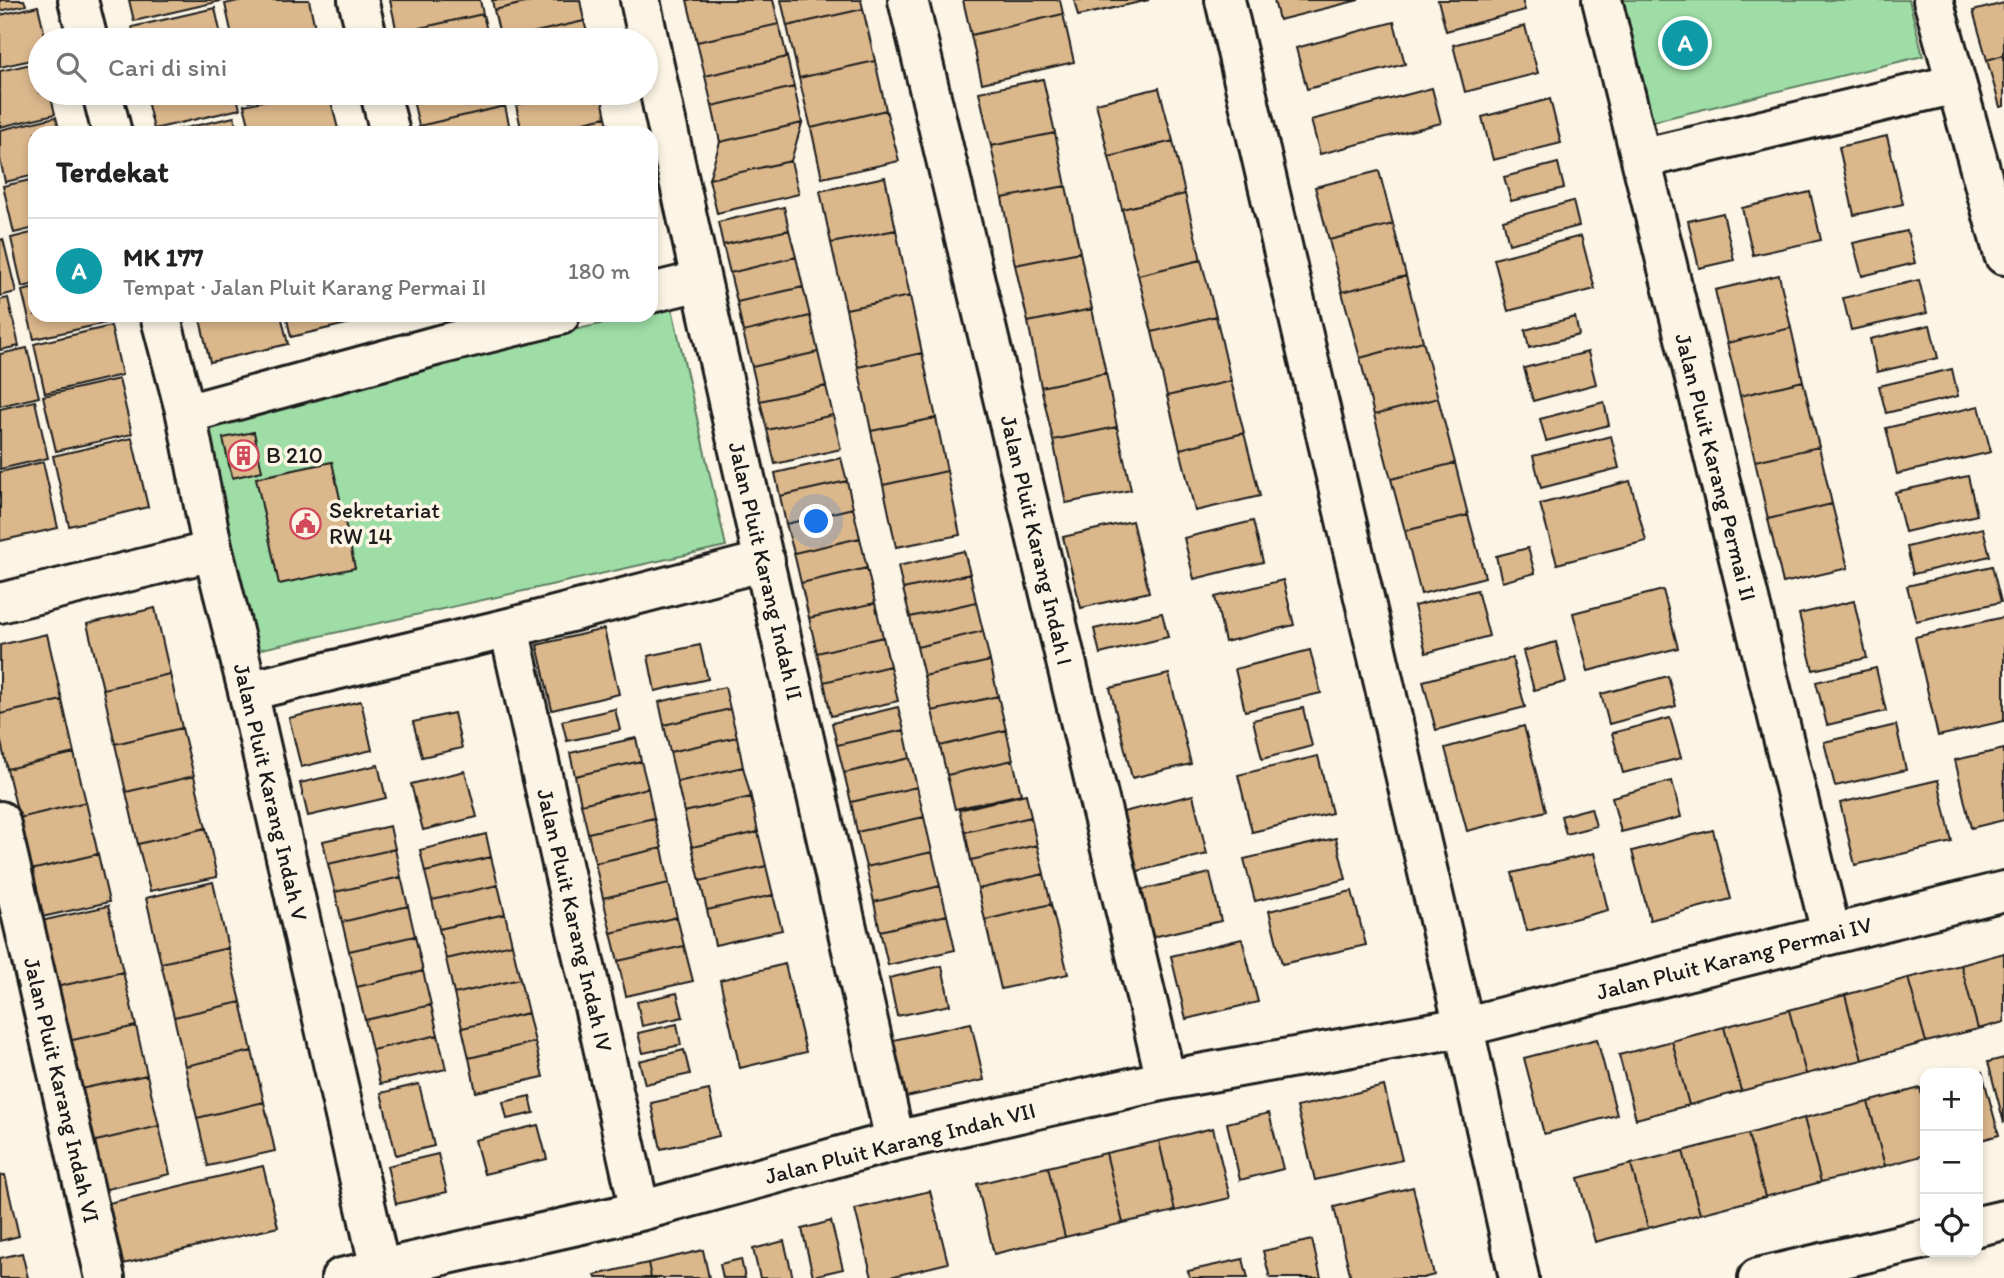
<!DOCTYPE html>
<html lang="id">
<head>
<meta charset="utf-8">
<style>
	:root { --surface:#fff; --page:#f6f6f6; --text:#222; --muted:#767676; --line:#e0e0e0; --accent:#d1495b }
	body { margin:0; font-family:Itim,sans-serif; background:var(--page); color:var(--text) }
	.controls { position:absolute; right:21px; bottom:21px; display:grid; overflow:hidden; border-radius:14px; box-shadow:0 4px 10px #0003 }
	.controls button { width:63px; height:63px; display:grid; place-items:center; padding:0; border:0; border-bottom:2px solid var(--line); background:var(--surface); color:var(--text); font:35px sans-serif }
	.you { position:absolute; left:817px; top:522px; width:24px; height:24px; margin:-18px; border:5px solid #fff; border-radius:50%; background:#1a73e8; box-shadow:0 0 0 10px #1a73e833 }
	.badge { display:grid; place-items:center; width:46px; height:46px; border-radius:50%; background:var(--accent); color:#fff; font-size:23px; font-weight:700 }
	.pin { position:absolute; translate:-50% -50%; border:4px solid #fff; box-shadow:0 2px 7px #0006 }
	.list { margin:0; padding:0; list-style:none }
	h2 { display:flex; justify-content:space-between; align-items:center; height:91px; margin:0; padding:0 28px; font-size:30px }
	h2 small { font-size:23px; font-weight:400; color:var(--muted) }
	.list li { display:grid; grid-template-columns:46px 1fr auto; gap:21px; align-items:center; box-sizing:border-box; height:105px; padding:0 28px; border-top:2px solid var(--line) }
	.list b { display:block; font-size:26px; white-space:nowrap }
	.list p { margin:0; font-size:23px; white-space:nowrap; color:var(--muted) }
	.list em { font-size:23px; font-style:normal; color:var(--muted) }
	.icon { flex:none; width:38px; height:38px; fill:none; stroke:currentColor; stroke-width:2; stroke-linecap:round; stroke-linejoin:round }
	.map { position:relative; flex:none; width:2004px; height:1278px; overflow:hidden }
	.search { position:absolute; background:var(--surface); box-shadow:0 4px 10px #0003; left:28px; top:28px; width:630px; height:77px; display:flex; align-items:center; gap:18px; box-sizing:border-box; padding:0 24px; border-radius:38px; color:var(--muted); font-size:26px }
	.panel { position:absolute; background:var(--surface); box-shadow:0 4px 10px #0003; left:28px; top:126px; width:630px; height:196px; border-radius:21px }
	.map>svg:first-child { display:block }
</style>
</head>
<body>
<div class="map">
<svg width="2004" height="1278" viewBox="0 0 2004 1278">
	<rect width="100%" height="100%" fill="#fcf5e5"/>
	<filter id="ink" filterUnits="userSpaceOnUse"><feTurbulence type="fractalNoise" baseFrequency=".0143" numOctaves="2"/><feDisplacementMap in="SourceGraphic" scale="14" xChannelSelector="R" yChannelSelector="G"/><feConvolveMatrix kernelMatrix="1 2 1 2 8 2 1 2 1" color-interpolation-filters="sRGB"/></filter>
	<g filter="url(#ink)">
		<path fill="#9edea6" stroke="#5d7d61" stroke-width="2" d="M1603,0H1909L1923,56L1634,126Z
			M672,308L726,546L244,653L191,415L641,315H651V313Z"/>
		<path fill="#dbb78c" stroke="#1c1c1c" stroke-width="2" d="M0,0H24L26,5L0,11Z
			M129,0H220L221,1L134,21Z
			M242,0H309L315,28L263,40H233L225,4Z
			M390,0H480L483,14L397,33Z
			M492,0H538L494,10Z
			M538,0H580L584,21L501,40L494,10Z
			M687,0H773L779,24L697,42Z
			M781,0H861L863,9L787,26Z
			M963,0H1060L1063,14L971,35Z
			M1074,0H1149L1078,16Z
			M1274,0H1359L1279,20Z
			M1438,0H1522L1525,10L1446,31Z
			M2004,3V55L1987,60L1973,11Z
			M38,6L46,40H40V58L0,67V15Z
			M215,8L222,40H136L132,27Z
			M863,9L875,61L799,78L787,26Z
			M483,14L489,40H399L397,33Z
			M1063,14L1074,62L982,83L971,35Z
			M584,21L589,40H501Z
			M1394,22L1405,64L1307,89L1296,48Z
			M779,24L787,57L705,76L697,42Z
			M1525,26L1538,73L1465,92L1453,45Z
			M1694,26L1701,54L1676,61L1669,32Z
			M2004,55V106L2000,107L1987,60Z
			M787,57L794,87L712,106L705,76Z
			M875,61L886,110L811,128L799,78Z
			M40,62V93H50L55,114L0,127V71Z
			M1043,79L1055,133L991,146L979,92Z
			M794,87L802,123L720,142L712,106Z
			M1159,88L1173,141L1109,157L1096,103Z
			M1432,88L1441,123L1320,154L1311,120Z
			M145,93H236L240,109L154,129Z
			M248,93H286L249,101Z
			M300,93H329L339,133H251L244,105Z
			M428,93H502L505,106L419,126L412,96Z
			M513,93H570L516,105Z
			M570,93H601L606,117L536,133H522L516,105Z
			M1550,99L1561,143L1493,160L1482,117Z
			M505,106L511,133H420L419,126Z
			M886,110L899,161L822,178L811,128Z
			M56,117L60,133H35V175L5,182L0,159V130Z
			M234,117L238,133H163Z
			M606,117L610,133H536Z
			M802,123L791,161L709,179L720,142Z
			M1055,133L1066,186L1002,198L991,146Z
			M1887,136L1903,204L1854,215L1839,147Z
			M1173,141L1185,194L1122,209L1109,157Z
			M791,161L799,194L717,213L709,179Z
			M1558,163L1564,188L1511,201L1504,177Z
			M1379,171L1393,224L1329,240L1315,187Z
			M885,177L896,230L831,243L820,191Z
			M35,179V228L14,233L3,186Z
			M1066,186L1080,252L1015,265L1002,198Z
			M1810,192L1821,240L1753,255L1742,208Z
			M1185,194L1201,260L1138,275L1122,209Z
			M1573,201L1579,226L1509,244L1503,220Z
			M784,207L789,230L723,245L718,222Z
			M1723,213L1734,260L1699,268L1688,221Z
			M1393,224L1406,276L1342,292L1329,240Z
			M789,230L796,257L730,273L723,245Z
			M896,230L910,296L846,309L831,243Z
			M1907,231L1915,263L1862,276L1853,243Z
			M35,232V284L22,287L11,238Z
			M1581,236L1595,289L1508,311L1494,259Z
			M3,239L16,292L0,296V240Z
			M1080,252L1092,309L1028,322L1015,265Z
			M796,257L803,287L737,302L730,273Z
			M1201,260L1216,316L1152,332L1138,275Z
			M1779,275L1791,328L1727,343L1715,290Z
			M1406,276L1423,341L1360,358L1342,292Z
			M1919,280L1927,313L1851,330L1843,298Z
			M803,287L810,316L743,332L737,302Z
			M35,288V315H108L110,322L34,339L22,291Z
			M910,296L922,353L858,367L846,309Z
			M8,298L19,346L0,350V300Z
			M1092,309L1106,373L1041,387L1028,322Z
			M199,315H281L288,344L210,362Z
			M286,315H375L376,317L291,337Z
			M810,316L818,352L752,367L743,332Z
			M1216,316L1231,381L1167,396L1152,332Z
			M1575,317L1579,335L1529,348L1525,330Z
			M1930,325L1938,358L1877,372L1870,339Z
			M111,326L122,375L45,393L34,344Z
			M1791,328L1803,381L1740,396L1727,343Z
			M1423,341L1438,398L1374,415L1360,358Z
			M27,348L39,397L0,406V354Z
			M818,352L826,386L760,401L752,367Z
			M1588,352L1596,384L1533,401L1524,368Z
			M922,353L936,418L871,431L858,367Z
			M1952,369L1958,396L1886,413L1879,386Z
			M1106,373L1117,427L1053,440L1041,387Z
			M119,379L132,434L56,451L43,396Z
			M1231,381L1244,433L1180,449L1167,396Z
			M1803,381L1819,447L1755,461L1740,396Z
			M826,386L833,415L767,430L760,401Z
			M1438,398L1455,463L1391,479L1374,415Z
			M35,401L48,458L0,469V409Z
			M1604,402L1609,425L1546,441L1540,419Z
			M1979,406L1991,452L1897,474L1886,428Z
			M833,415L841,449L775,464L767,430Z
			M936,418L947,471L883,485L871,431Z
			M1117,427L1131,490L1066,503L1053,440Z
			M254,432L262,471L232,478L223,438Z
			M1244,433L1260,496L1195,511L1180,449Z
			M1611,436L1619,468L1541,488L1533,456Z
			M132,438L148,507L69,526L53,456Z
			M1819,447L1832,504L1768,519L1755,461Z
			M841,458L847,481L780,496L775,473Z
			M43,462L58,528L0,541V472Z
			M332,462L355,568L279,584L256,478Z
			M1455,463L1468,515L1405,531L1391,479Z
			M947,471L960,535L896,547L883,485Z
			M1968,476L1977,515L1905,532L1895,492Z
			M847,481L853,508L786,524L780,496Z
			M1630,481L1646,541L1557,564L1540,504Z
			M1832,504L1848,568L1783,583L1768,519Z
			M853,508L860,538L794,553L786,524Z
			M1468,515L1485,577L1421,594L1405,531Z
			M1132,521L1149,592L1081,608L1063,537Z
			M1253,521L1263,562L1194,579L1184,538Z
			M1983,528L1990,556L1913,574L1907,547Z
			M860,538L867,568L801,583L794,553Z
			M1528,548L1535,573L1502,582L1496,556Z
			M964,551L970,574L903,589L898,566Z
			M1992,566L2001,602L1916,621L1907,586Z
			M867,568L875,603L809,618L801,583Z
			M970,574L976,602L910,617L903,589Z
			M1283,580L1294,625L1225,642L1215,597Z
			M1477,590L1489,636L1426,653L1414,606Z
			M1663,590L1678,648L1588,671L1573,613Z
			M1854,601L1867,658L1813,670L1799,614Z
			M976,602L983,631L917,647L910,617Z
			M875,603L883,637L817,653L809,618Z
			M155,608L170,674L103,689L87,624Z
			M1162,613L1168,637L1100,654L1094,629Z
			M2004,617V721L1938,736L1915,637Z
			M604,629L619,694L552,710L537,645Z
			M983,631L990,661L924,676L917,647Z
			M47,634L62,700L0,714V645Z
			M883,637L890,666L824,682L817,653Z
			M1556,642L1566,682L1534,690L1523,651Z
			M700,645L708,679L655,691L648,656Z
			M1310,650L1321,693L1245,711L1235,669Z
			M1512,658L1525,707L1436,730L1423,681Z
			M990,661L998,696L932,711L924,676Z
			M890,666L898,701L831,716L824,682Z
			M1876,668L1886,711L1827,725L1816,682Z
			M170,674L182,728L115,744L103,689Z
			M1169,674L1191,764L1132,778L1110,688Z
			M1668,676L1676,706L1609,724L1601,694Z
			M725,687L730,709L664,725L659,702Z
			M998,696L1006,730L940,746L932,711Z
			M62,700L74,753L7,769L0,738V714Z
			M361,701L372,750L301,767L289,718Z
			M898,707L904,730L837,745L832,723Z
			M1303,708L1312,746L1262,759L1253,720Z
			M615,709L620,730L567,741L562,721Z
			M730,709L737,737L670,752L664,725Z
			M454,713L462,748L422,757L413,722Z
			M1670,718L1681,758L1623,773L1612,733Z
			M1896,725L1906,770L1835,786L1824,742Z
			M1524,726L1546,811L1467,831L1445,748Z
			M182,728L194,776L126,792L115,744Z
			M904,730L910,758L844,773L837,745Z
			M1006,730L1013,760L947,775L940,746Z
			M737,737L743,767L677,782L670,752Z
			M636,738L641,761L575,776L570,753Z
			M2004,749V820L1971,828L1955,760Z
			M74,753L86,802L19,818L7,769Z
			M1318,756L1332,813L1252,832L1238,775Z
			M910,758L917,787L851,802L844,773Z
			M1013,760L1021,794L955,809L947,775Z
			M641,761L648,788L581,804L575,776Z
			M378,765L386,798L308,816L300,783Z
			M743,767L751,797L684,812L677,782Z
			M465,771L477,817L423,830L411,784Z
			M194,776L206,828L138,844L126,792Z
			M1938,780L1952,842L1855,865L1840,803Z
			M1672,781L1681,817L1621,832L1612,797Z
			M917,787L924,817L857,832L851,802Z
			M648,788L654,818L588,833L581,804Z
			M1026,794L1031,817L965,832L959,810Z
			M1193,795L1207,854L1130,873L1115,814Z
			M751,797L758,832L692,847L684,812Z
			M86,802L98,854L31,870L19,818Z
			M1591,808L1596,826L1566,834L1561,816Z
			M924,817L932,852L866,867L857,832Z
			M1031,817L1037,845L971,860L965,832Z
			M654,818L662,848L595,863L588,833Z
			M390,826L395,849L328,864L323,841Z
			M206,828L217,877L150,891L138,844Z
			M1713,830L1731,899L1650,920L1632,851Z
			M758,832L766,866L700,881L692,847Z
			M486,834L491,857L425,872L420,850Z
			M1336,838L1346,879L1255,901L1244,859Z
			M1037,845L1044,874L978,889L971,860Z
			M662,848L669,883L603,898L595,863Z
			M395,849L401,877L335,892L328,864Z
			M932,852L940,886L874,902L866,867Z
			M1594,853L1608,910L1527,931L1512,873Z
			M98,854L109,902L42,917L31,870Z
			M491,857L498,885L432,900L425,872Z
			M766,866L773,895L707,910L700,881Z
			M1210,873L1221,921L1153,937L1141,890Z
			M1044,874L1051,904L985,920L978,889Z
			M401,877L408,906L342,922L335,892Z
			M213,882L228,948L161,963L146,898Z
			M669,883L677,917L611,933L603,898Z
			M498,885L505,914L439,929L432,900Z
			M940,886L947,915L880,931L874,902Z
			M1352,891L1366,945L1282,964L1269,911Z
			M773,895L782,930L715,945L707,910Z
			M1051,904L1068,974L1001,989L985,920Z
			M108,906L123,972L56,987L41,921Z
			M408,906L415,936L349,951L342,922Z
			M505,914L512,944L446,959L439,929Z
			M947,915L955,950L888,965L880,931Z
			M677,917L684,946L618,961L611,933Z
			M415,936L423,971L357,987L349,951Z
			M1242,939L1258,1002L1186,1019L1171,956Z
			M512,944L520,979L454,994L446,959Z
			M684,946L693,981L626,996L618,961Z
			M228,948L241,1002L174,1017L161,963Z
			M2004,953V1022L1978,1029L1961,965Z
			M785,964L806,1052L740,1068L720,980Z
			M1961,965L1978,1029L1926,1042L1908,978Z
			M942,966L950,1005L897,1016L889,978Z
			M423,971L431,1005L365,1020L357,987Z
			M123,972L136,1026L68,1041L56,987Z
			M1908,978L1926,1042L1862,1060L1845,995Z
			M520,979L528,1013L462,1028L454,994Z
			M677,993L683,1017L642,1026L637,1002Z
			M1845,995L1862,1060L1806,1074L1789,1010Z
			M241,1002L252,1051L185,1066L174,1017Z
			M431,1005L438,1035L372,1050L365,1020Z
			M1789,1010L1806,1074L1741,1091L1724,1027Z
			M528,1013L535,1042L469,1058L462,1028Z
			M971,1023L984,1080L901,1098L889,1041Z
			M677,1024L681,1045L643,1053L638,1033Z
			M136,1026L147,1075L80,1089L68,1041Z
			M1724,1027L1741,1091L1689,1105L1672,1041Z
			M438,1035L446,1069L380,1084L372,1050Z
			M1597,1039L1617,1115L1544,1134L1524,1058Z
			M1672,1041L1689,1105L1636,1119L1619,1055Z
			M535,1042L543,1077L476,1092L469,1058Z
			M684,1050L690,1074L645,1084L639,1061Z
			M252,1051L264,1102L197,1118L185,1066Z
			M2004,1058V1123L1988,1062Z
			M1982,1072L1999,1135L1978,1141L1977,1073Z
			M147,1075L159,1126L92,1142L80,1089Z
			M419,1084L434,1146L396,1155L381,1093Z
			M1384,1086L1402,1160L1315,1180L1297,1107Z
			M1920,1088L1925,1107V1155L1885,1166L1868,1102Z
			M709,1090L719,1136L661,1149L651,1103Z
			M530,1096L534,1113L507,1119L503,1102Z
			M264,1102L275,1151L208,1166L197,1118Z
			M1868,1102L1885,1166L1821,1182L1804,1118Z
			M1269,1113L1283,1169L1240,1180L1227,1123Z
			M1804,1118L1821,1182L1765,1197L1748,1134Z
			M538,1125L547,1159L484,1174L475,1140Z
			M159,1126L170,1174L103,1190L92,1142Z
			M1213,1128L1230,1198L1175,1211L1159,1141Z
			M1748,1134L1765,1197L1700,1214L1683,1151Z
			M1159,1141L1175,1211L1123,1223L1106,1153Z
			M1683,1151L1700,1214L1648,1228L1631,1164Z
			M1106,1153L1123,1223L1065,1237L1048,1167Z
			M438,1154L447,1192L396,1204L387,1166Z
			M1631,1164L1648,1228L1595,1242L1578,1178Z
			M263,1166L278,1227L123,1264L109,1203Z
			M1048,1167L1065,1237L994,1254L977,1184Z
			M5,1175L19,1236L0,1241V1176Z
			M1413,1187L1434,1275L1423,1278H1351L1334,1207Z
			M930,1191L948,1263L886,1278H872L855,1209Z
			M831,1221L843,1269L813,1276L802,1229Z
			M1312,1240L1321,1278H1270L1263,1251Z
			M784,1241L793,1278H760L753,1249Z
			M703,1250L709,1278H651L648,1263Z
			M22,1253L28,1278H0V1258Z
			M741,1259L745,1278H723L720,1264Z
			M1243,1259L1248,1278H1190L1188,1271Z
			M648,1263L651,1278H596L595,1275Z"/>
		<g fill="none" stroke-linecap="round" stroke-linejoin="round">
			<defs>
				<path id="minor" d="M78,0L88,40
					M358,0L368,40
					M640,0C721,381 810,761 895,1141
					M908,0L1166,1080
					M1225,0L1460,1010L1519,1278
					M1602,0L1831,933
					M1933,0L2004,255
					M102,93L112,133
					M380,93L390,133
					M1641,159L1956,84
					M651,293L700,281
					M160,315L186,414L213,551L248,691L380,1269
					M186,414L439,345L560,315
					M0,603L213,551
					M509,628L640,1211
					M248,691L509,628L765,561
					M0,821L105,1278
					M1978,1226L2004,1220
					M341,1278L640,1211L895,1141L1166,1080L1463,1027L2004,891
					M1758,1278L1925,1239"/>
			</defs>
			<use href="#minor" stroke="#1c1c1c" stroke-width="44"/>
			<use href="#minor" stroke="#fcf5e5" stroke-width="38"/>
		</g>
	</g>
	<defs>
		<symbol id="building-ring" viewBox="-11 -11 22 22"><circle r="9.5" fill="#fcf5e5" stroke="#d1495b" stroke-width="1.5"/><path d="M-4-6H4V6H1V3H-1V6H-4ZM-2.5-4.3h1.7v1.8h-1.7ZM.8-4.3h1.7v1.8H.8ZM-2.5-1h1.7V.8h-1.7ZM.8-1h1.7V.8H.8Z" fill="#d1495b"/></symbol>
		<symbol id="civic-ring" viewBox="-11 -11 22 22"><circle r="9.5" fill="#fcf5e5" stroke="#d1495b" stroke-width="1.5"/><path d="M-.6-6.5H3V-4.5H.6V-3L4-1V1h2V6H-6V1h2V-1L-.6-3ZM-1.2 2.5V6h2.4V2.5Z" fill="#d1495b"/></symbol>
	</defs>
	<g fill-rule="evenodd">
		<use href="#building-ring" x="226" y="438" width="35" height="35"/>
		<use href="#civic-ring" x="288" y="506" width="35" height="35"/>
	</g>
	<g text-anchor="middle" stroke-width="7" stroke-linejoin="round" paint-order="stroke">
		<g font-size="23" fill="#1c1c1c" stroke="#fcf5e5" text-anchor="start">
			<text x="266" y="463">B 210</text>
			<text x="329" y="518">Sekretariat<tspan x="329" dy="26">RW 14</tspan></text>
		</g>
		<g font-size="23" fill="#1c1c1c" stroke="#fcf5e5">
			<text transform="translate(1716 467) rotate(76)" y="8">Jalan Pluit Karang Permai II</text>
			<text transform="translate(1037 540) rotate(77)" y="8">Jalan Pluit Karang Indah I</text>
			<text transform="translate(766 571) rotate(77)" y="8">Jalan Pluit Karang Indah II</text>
			<text transform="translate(271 792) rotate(77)" y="8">Jalan Pluit Karang Indah V</text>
			<text transform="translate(575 920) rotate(77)" y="8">Jalan Pluit Karang Indah IV</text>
			<text transform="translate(1734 958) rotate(-14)" y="8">Jalan Pluit Karang Permai IV</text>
			<text transform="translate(62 1090) rotate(77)" y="8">Jalan Pluit Karang Indah VI</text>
			<text transform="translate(900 1143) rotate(-14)" y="8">Jalan Pluit Karang Indah VII</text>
		</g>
	</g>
</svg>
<div class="controls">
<button>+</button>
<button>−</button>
<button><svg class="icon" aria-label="locate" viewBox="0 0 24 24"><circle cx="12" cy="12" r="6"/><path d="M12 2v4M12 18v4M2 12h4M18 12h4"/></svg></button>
</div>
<div class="you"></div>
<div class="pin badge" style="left:1685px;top:43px;background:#0f9aa8">A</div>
<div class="search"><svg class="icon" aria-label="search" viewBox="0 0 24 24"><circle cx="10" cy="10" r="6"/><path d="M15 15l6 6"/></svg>Cari di sini</div>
<section class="panel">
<h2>Terdekat<small></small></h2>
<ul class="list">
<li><span class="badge" style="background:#0f9aa8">A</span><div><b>MK 177</b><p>Tempat · Jalan Pluit Karang Permai II</p></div><em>180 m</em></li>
</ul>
</section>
</div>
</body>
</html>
